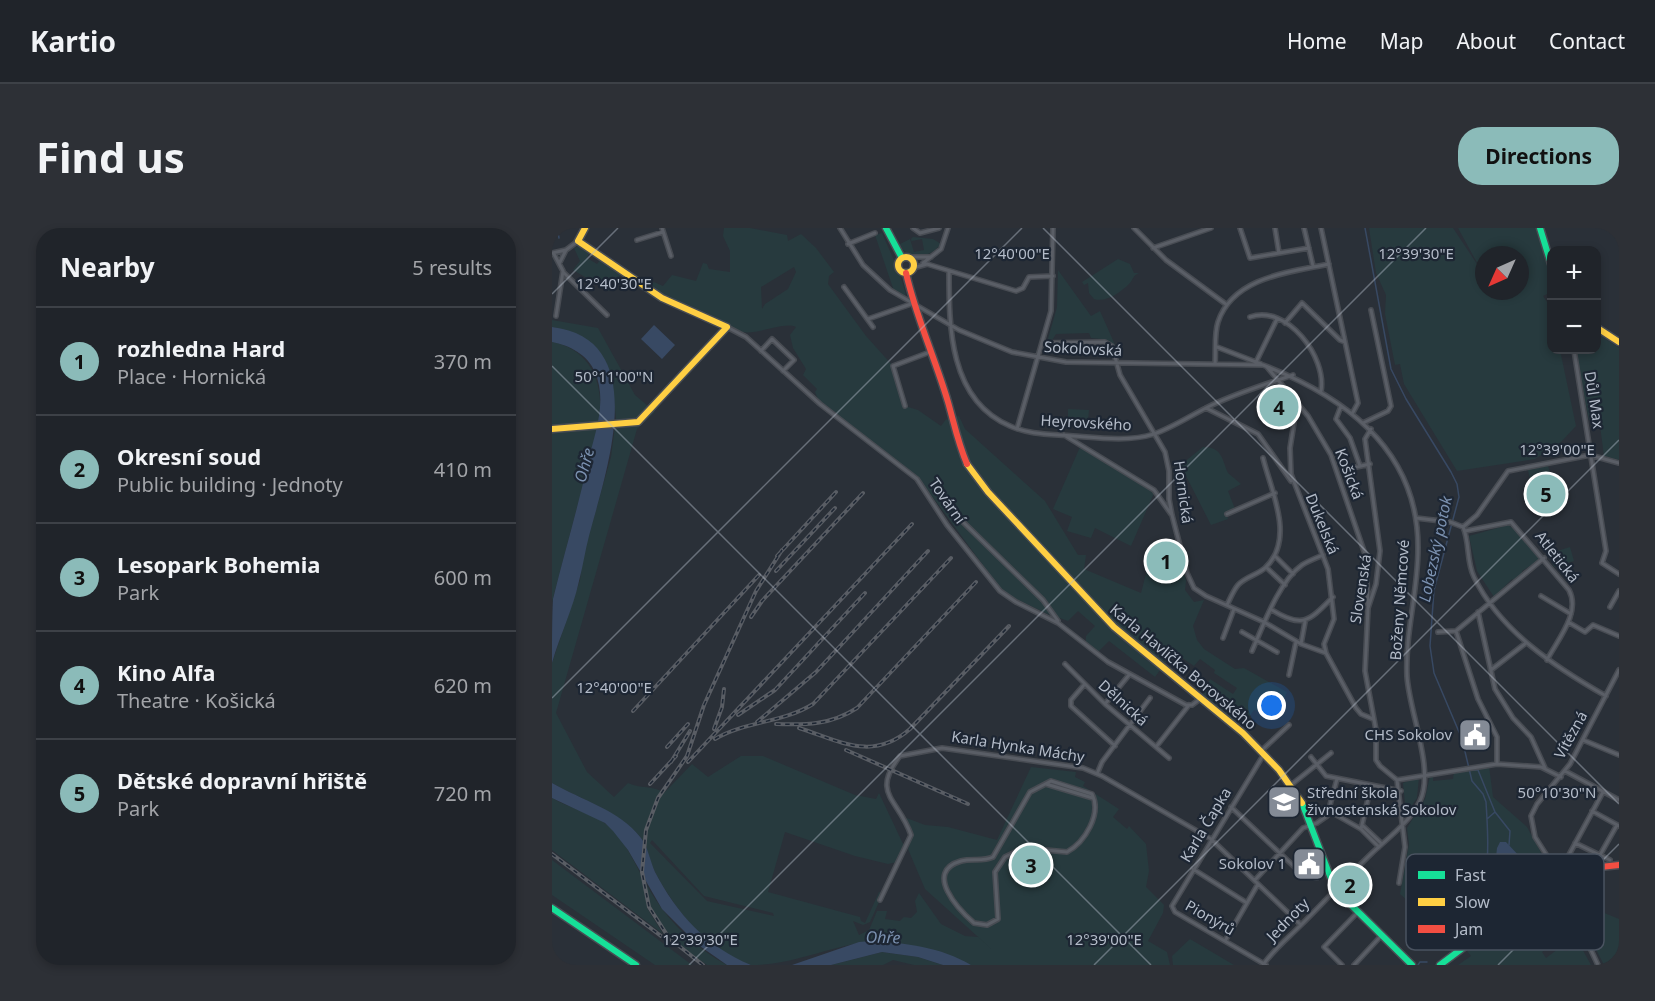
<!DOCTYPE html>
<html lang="en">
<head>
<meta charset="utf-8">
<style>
	:root { --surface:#20242a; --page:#2d3036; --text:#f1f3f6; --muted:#a2a4a8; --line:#3d4147; --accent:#8bbbb9 }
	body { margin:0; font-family:"Noto Sans",sans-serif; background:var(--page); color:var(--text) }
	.controls { position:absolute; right:18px; top:18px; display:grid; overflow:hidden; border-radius:12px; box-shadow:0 3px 9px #0003 }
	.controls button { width:54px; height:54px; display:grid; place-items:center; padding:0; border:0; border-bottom:2px solid var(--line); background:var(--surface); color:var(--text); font:30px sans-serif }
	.compass { position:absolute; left:923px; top:18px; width:54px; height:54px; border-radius:50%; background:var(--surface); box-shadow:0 3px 9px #0003; rotate:225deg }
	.you { position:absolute; left:720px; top:478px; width:21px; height:21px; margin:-15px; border:4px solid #fff; border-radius:50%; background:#1a73e8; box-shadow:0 0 0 9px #1a73e833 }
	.badge { display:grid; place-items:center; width:39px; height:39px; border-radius:50%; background:var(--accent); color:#111; font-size:20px; font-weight:700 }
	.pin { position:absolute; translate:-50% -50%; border:3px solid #fff; box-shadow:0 2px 6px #0006 }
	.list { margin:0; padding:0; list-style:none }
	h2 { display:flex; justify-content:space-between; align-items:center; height:78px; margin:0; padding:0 24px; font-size:26px }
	h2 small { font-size:20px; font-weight:400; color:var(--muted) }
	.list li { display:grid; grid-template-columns:39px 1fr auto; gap:18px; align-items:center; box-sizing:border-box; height:108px; padding:0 24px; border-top:2px solid var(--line) }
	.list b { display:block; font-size:22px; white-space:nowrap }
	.list p { margin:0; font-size:20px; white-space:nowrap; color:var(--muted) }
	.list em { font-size:20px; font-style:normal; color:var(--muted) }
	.map { position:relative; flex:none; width:1067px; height:737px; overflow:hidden; border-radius:24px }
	header { display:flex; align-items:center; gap:36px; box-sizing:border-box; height:84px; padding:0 30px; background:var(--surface); border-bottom:2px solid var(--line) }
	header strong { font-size:28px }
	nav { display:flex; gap:33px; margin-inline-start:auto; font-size:21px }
	.intro { display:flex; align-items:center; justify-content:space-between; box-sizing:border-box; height:144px; padding:0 36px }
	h1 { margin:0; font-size:42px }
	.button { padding:15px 27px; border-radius:24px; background:var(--accent); color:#111; font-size:21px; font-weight:700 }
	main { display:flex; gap:36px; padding:0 36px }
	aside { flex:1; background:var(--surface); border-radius:24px; box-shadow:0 3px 9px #0003 }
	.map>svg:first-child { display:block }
</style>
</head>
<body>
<header>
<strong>Kartio</strong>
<nav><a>Home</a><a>Map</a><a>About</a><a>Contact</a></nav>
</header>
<div class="intro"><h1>Find us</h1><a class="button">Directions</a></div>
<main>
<aside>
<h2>Nearby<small>5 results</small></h2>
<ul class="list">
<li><span class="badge">1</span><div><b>rozhledna Hard</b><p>Place · Hornická</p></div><em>370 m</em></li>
<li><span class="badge">2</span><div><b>Okresní soud</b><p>Public building · Jednoty</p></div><em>410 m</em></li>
<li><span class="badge">3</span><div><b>Lesopark Bohemia</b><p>Park</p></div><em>600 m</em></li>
<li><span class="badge">4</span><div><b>Kino Alfa</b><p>Theatre · Košická</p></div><em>620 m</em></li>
<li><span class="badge">5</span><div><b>Dětské dopravní hřiště</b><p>Park</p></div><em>720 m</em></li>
</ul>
</aside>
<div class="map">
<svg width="1067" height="737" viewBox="0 0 1067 737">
	<rect width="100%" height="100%" fill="#2a3038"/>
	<path fill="#273a3e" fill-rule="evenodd" d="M172,0H198L235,7L236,13L249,6L264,20L282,44L277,48L276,56L314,108L341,138L353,178L366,182L389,198L395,190L404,209L400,189L407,188L413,201L493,273L526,327H534L532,341L589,365L600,323L629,334L634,353L633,362L642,374L652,372L641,398L645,412L652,421L683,441L692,440L735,464L725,488L702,482L690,498H685L649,468L658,451L681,466L685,460L662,445L663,442L648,431L642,438L626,427L618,429L610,437L562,400L592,430L608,442L603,449L557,413L546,424L534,414V408L543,398L526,383L516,393L505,389L501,383L498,387L460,369L448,360L365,248L268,176L263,164L265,161L251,147L254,141L241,120L238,107L244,99C232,93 206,107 190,104C171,100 114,70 97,59L102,54L111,58L120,47L144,53L151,35L155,36L157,41L178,44V23L171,8ZM242,39L244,44L236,61L213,76L210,81L209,59Z
		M817,0H901L929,42L906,0H988L999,37V64L991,68L999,80V122H1008L1024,198L1009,214L983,231L905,243L852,156L848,136L843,137L833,86L834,67L824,45ZM932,27H968V63H932Z
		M330,5C338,24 351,49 354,69L342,63L323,7Z
		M361,9L381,11L389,16C377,31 359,32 346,17L358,11L362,24L372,22L370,11L360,13L361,17L359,11Z
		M29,17L38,24L35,30L45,36L49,31L70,45L57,63L21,42L28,33L22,20Z
		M566,31L578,36L582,45H587C580,48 582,51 577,56C569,64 554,75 542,71L537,65L536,55L532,57L530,54Z
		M506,42L539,88L548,83L564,119L549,111L539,110L537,105L504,106L499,114H495L505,79Z
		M0,92L46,100L83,167L103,184L85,201L4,485L35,544L62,569L76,555C88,561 102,557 112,565L140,536L156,549L189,528H211L303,567L324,571L327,565L352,618L345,634L336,636L303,628L233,604L216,664L308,689L309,693L313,695L327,664L331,665L318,694L311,697L301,693L307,707L317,702L325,683H335L333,691L348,693L352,689L359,690L365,684L363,673L367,665L389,696L413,708L426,709L445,726L373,661L356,621L361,604L352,589L373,597L396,599L445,612L479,539L524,544L523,549L533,554L531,558L567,581L561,589L575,601L577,598L594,616L597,643L594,659L612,677L611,685L596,713L615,724L618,737H419L319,713C278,718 242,737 199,737C157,728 119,676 101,640C97,630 95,618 89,610C68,583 29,572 0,555V435L28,352L31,328L59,229L64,191L60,153L10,101L0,99ZM100,612L152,668L221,685L222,688L155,673L98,615Z
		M1045,105L1067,120V232L1052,228L1047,190L1037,192L1023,122H1044Z
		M0,114C39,121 53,157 47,194L0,198Z
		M516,181L537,182L536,193L516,192Z
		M46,200L0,374V204L14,201Z
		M528,219L602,265L579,318L543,300L539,310L515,303L520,289L501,281Z
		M651,219C671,219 670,232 676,245L689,256L676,263L683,281L674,284L676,291L659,297L632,244L626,239Z
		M996,238L1008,276L984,281L976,242Z
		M956,297L965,303L989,331L970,343L971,346L962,353L960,351L942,369L925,343L917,308Z
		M1018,319L1022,333L1002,339L996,326Z
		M937,538L941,569L975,599L997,639H992V634L990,643L992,640L999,642L991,655L987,652L990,644L983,657L986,653L990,656L987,659L903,720L867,683L848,666L857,616L855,600L873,571L878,548L881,547V553L901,551L902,544Z
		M867,549L865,570L854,586L851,555Z
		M0,570C19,581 45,586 61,602C77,619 85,641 97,661C114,691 144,721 175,737H155L131,720L109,698L98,678L95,680L111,706L0,622Z
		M0,632L140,737H103L0,667Z
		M1041,666L1050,684L1067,691V737H1052L1020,674Z
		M984,669L986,673L974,684L1001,716L990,724L994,730L1006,721L1015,723L1028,717L1039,737H906L919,728L915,723L917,719Z
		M638,711L682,737H621L620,728Z
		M330,724L366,729L391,737H362L341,732L331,737H279Z"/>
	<path fill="#384963" d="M102,97L123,117L110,131L89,111Z
		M0,99C102,111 53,247 37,308C33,323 31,338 27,353C21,381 8,407 0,435C0,415 0,390 1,371C12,326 25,283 35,238C42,207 56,175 43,144C36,127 17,117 0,114Z
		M0,555C29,572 68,582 89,610C96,619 98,633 103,644C125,686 155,719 199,737H175L145,716L110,681L76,622L61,603L53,595L0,570Z
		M948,614H954L970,631V646L946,650L942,648L945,620Z
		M319,713C353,715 389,719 419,737H391L366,729L330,724L279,737H240L307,714Z"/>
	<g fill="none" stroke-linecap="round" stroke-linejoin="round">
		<path stroke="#384963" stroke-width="1.5" d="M5,0L7,10
			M813,0L839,141L854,171L899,244L905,256L907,269L882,362L878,418L882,445L910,511L920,553L931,566L934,574C937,621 941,685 899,717
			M918,542H926L943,584L935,591
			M943,584L958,603L957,617
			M912,671L918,666L924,655
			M889,700L902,714
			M866,737L868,734H875"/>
		<defs>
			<path id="street" d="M110,0L119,28
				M288,0L311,37L338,62L407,102L460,124L514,134L711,137C794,169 867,223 866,321C866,364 853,405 855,448C857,484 883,541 868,573C858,594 836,610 819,626C795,649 772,674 748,698C736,710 721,722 711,737
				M361,0L368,5L387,0
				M582,0L614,32L675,77
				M688,0L698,30L757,20
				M723,0L727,25
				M752,0L761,38
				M769,0L806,175L800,186
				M85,12L111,4
				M296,16L323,5
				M601,20L659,0
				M0,25L14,22L26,13
				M2,26L11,43L4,88
				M357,29H379
				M8,34L14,22
				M371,35L389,21L396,0
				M361,40L375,36L464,63L471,60L477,49L501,48
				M397,43C397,99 397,172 458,198C478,207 500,206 521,208C547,210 577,214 602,206C622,199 641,186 660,177C685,165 714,156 741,147
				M11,44L55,87
				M292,59L321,99
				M698,89C735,76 775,129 769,163
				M316,91L359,76
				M733,95L750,75L788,112L793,114
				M175,99L194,109L268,176L365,251L395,297L448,363L464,374L506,395L556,434L634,477H640L648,471
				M491,115L553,114L560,118L568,147L613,224L617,243V271L620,287L635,345L642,360L654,368L712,394L749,416L774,425
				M665,119L709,136
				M1022,122L1054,323L1050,335L1067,346
				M209,123L220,111L242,132L231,143
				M705,132L725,91
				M663,136C664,122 662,106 666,94C681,49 738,44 777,36
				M715,139L756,188L779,227L814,329L816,378
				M745,176L738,220L739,246L776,341L782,391L772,416L774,425L804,480L809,486L821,491
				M353,178L341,138L378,124
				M789,178L784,191L798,210L808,238
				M654,180L706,206L739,253
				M811,195L836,183L839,178L819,82
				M465,201L499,83L501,0
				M819,201L813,211L828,323L824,356L816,380L813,443L824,502V532L828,538L845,552
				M512,207L602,262L619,286
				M791,242L818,236
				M675,286L723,265
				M864,290L898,294L911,299L925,287L956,243L1038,227L1067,235
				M409,292L491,372L506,393
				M911,299C918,314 914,333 922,349C948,403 1003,439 1054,468
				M913,303L959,294L1017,362C1029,385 1006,411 995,432
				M723,328L741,346
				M714,339L733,357
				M989,368L1019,386
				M675,377C678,371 681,363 686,357C693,349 705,347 713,340C744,311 719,263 711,230
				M1058,379L1067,363
				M720,382C751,401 757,393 781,369
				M926,384L943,461L961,490L979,509L993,540
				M1016,394L1033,404L1041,397L1067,408
				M904,403L926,471L945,509V536
				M690,404L725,424
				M886,404L904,403L992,330
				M671,410L682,381
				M749,416L753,394
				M700,423C711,398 727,353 750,337C756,333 764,330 771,327
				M513,436L553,476L617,530
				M939,442L974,415
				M737,447L744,414
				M532,457L519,472V478L563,518
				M553,476L577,447
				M1031,512L1067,527
				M604,519L637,477
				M709,523L737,497
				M712,526L620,678L623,684L714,737
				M759,529L774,548L849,563
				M1013,543L1067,572
				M545,546L550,534L598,470
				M845,552L945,536L989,539L1009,549
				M845,552L853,619L847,655
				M499,553L540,566C550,586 533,614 515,624L472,620L453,629L443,644L446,691L435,697L422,695C407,682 371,644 409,633C420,630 431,634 441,629L478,564Z
				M494,556L541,570
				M739,557L779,525
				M679,579L750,646L765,650L770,643V633
				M1040,583L1067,598
				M779,584L809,601L827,619
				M811,598L830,616
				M809,601L819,558
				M1023,615L1058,632
				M1048,627L1065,597
				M1010,635L1012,636L1051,564
				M641,641L695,675
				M1004,642L983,609L979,588L985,576L1018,536L1067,442
				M703,652L751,600L765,595L775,588L785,551
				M1009,658L1046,737
				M328,672L359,607C347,571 318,566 348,528L390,520L531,540L550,548L659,611L749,697
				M673,713L706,656
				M790,737L772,719L806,684
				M802,737L829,708"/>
			<path id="fast" d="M334,0L350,30
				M988,0L999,36
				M750,575L783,661L860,737
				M0,680L84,737
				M888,737L999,654"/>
			<path id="slow" d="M346 37a8 8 0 1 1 16 0a8 8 0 1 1-16 0Z
				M1044,99L1067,114
				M0,201L86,194L175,99L110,70L26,13L33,0
				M415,236L436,264L562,399L691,505L727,542L750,575
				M999 650a8 8 0 1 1 16 0a8 8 0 1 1-16 0Z"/>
			<path id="jam" d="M354,45C364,89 383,130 396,174C402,195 406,215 415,236
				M1014,647L1030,641L1067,637"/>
		</defs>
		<use href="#street" stroke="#484c53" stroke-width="6"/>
		<use href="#fast" stroke="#484c53" stroke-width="9"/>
		<use href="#slow" stroke="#484c53" stroke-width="9"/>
		<use href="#jam" stroke="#484c53" stroke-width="9"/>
		<use href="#street" stroke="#5a5e66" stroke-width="3"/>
		<use href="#fast" stroke="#16e098" stroke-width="6"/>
		<use href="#slow" stroke="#ffcf43" stroke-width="6"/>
		<use href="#jam" stroke="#f24e42" stroke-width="6"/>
		<defs>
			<path id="rail" d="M225,328L284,264
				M224,343L283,280
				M199,389L210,373L311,265
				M81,483L207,347
				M186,487L223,462L313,365
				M205,494L264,444L376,323
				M224,496C254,497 279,497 305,480L424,354
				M247,500C288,513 320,534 358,501L457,398
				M162,501L170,479L172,461
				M163,511C193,493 231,495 261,476L399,330
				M115,519L136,496
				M294,522L416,576
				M119,534L138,503
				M136,534L360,296
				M98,556L124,528
				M0,626L109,708
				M151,737L117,710L97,679L90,644L94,602L106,570L135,528L152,477L204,363L230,322"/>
		</defs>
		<use href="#rail" stroke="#595d64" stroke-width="4"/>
		<use href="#rail" stroke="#1d2633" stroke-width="1.5" stroke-dasharray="4.5" stroke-linecap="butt"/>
	</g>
	<path fill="none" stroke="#b4bcc9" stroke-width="1.5" stroke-opacity="0.45" d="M491,0L1067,576M0,66L66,0M0,138L599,737M0,470L470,0M137,737L874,0M542,737L1067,212M946,737L1067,616"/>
	<defs>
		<symbol id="civic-square" viewBox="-11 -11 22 22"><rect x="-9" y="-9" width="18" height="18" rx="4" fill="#848b96" stroke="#1d2633"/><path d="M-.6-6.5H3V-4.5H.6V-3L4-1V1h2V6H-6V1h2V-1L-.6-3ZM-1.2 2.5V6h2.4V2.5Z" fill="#fff"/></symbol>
		<symbol id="university-square" viewBox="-11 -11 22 22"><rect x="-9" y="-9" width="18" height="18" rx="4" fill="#848b96" stroke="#1d2633"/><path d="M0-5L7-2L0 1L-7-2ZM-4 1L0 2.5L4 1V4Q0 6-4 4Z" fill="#fff"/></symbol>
	</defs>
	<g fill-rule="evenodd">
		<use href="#civic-square" x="904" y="488" width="38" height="38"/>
		<use href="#university-square" x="713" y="555" width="38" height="38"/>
		<use href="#civic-square" x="738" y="617" width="38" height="38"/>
	</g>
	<g text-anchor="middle" stroke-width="4.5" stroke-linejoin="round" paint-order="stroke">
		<g font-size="15" fill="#b4bcc9" stroke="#1d2633">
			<text transform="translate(531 121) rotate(3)" y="5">Sokolovská</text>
			<text transform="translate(1042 172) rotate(81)" y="5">Důl Max</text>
			<text transform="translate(534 195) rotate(3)" y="5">Heyrovského</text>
			<text transform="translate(797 246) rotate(69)" y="5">Košická</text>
			<text transform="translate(631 264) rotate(82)" y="5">Hornická</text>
			<text transform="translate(395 273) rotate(55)" y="5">Tovární</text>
			<text transform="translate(770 296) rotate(68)" y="5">Dukelská</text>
			<text transform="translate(1005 329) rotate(52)" y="5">Atletická</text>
			<text transform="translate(809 361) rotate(-81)" y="5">Slovenská</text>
			<text transform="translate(848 372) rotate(-86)" y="5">Boženy Němcové</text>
			<text transform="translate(631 439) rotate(40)" y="5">Karla Havlíčka Borovského</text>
			<text transform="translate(571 475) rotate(42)" y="5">Dělnická</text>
			<text transform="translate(1019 507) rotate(-61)" y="5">Vítězná</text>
			<text transform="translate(466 519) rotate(9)" y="5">Karla Hynka Máchy</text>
			<text transform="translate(654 597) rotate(-59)" y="5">Karla Čapka</text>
			<text transform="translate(658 690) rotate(30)" y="5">Pionýrů</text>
			<text transform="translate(736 692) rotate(-46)" y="5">Jednoty</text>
		</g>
		<g font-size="15" fill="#b4bcc9" stroke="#1d2633" text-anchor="end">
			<text x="900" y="512">CHS Sokolov</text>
			<text x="755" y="570" text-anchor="start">Střední škola<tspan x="755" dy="17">živnostenská Sokolov</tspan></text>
			<text x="734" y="641">Sokolov 1</text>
		</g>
		<g font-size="16" font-style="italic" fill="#7c92b1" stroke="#1d2633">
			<text transform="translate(32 237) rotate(-74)" y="6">Ohře</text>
			<text transform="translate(883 321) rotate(-78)" y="6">Lobezský potok</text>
			<text transform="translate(331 709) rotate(2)" y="6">Ohře</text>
		</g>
	</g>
	<rect x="854" y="626" width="198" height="96" rx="9" fill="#1d2633" stroke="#4a5360" stroke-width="1.5"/>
	<rect x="866" y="643" width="27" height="8" fill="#16e098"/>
	<rect x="866" y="670" width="27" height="8" fill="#ffcf43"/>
	<rect x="866" y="697" width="27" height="8" fill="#f24e42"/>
	<g font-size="16" fill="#b4bcc9">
		<text x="903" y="653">Fast</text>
		<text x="903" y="680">Slow</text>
		<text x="903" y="707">Jam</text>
	</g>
	<g font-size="15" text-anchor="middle" fill="#b4bcc9" stroke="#1d2633" stroke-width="4.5" stroke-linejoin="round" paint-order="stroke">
		<text x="460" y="31">12°40'00"E</text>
		<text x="864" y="31">12°39'30"E</text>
		<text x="62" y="61">12°40'30"E</text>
		<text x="62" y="154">50°11'00"N</text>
		<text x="1005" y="227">12°39'00"E</text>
		<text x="62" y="465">12°40'00"E</text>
		<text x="1005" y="570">50°10'30"N</text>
		<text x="148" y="717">12°39'30"E</text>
		<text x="552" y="717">12°39'00"E</text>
	</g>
</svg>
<div class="controls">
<button>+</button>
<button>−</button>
</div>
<svg class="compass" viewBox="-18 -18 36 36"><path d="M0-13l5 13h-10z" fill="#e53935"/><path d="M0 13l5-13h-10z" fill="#a2a4a8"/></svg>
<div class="you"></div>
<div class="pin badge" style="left:614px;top:333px">1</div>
<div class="pin badge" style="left:798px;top:657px">2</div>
<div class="pin badge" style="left:479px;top:637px">3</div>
<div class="pin badge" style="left:727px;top:179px">4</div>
<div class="pin badge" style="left:994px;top:266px">5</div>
</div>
</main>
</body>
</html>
